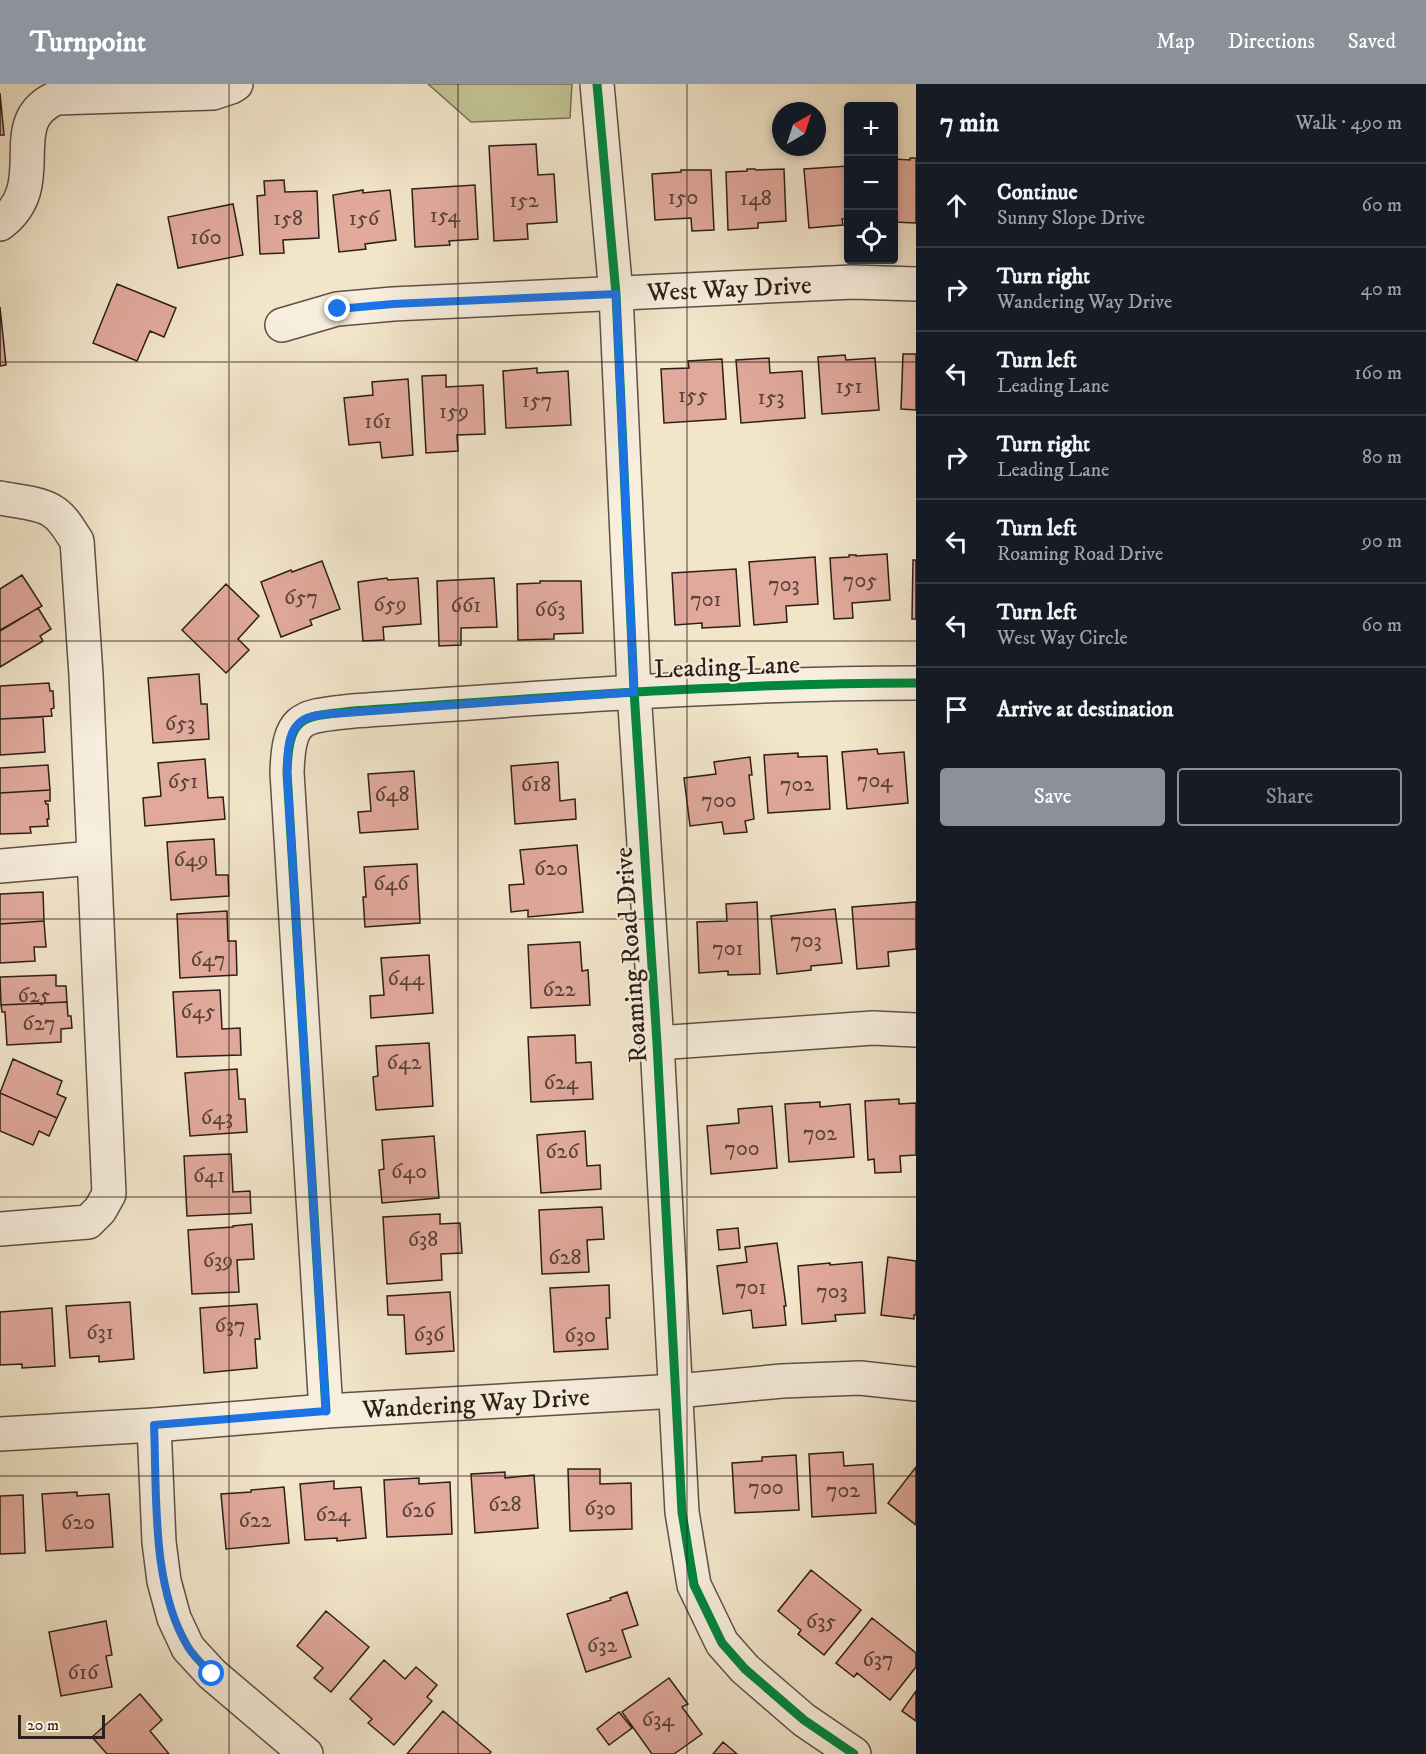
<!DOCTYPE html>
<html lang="en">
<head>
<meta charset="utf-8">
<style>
	:root { --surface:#171b24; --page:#20242c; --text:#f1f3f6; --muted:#9ea1a6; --line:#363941; --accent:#8c9099 }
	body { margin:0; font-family:"IM FELL DW Pica",serif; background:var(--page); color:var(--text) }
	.controls { position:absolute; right:18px; top:18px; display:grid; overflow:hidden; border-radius:6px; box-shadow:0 3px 9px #0003 }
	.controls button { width:54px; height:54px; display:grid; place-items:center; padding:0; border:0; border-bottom:2px solid var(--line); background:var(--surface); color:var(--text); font:30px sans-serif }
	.compass { position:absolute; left:772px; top:18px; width:54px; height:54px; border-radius:50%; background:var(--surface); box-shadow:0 3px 9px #0003; rotate:39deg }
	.scale { position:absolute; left:18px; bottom:15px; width:87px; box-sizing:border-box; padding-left:6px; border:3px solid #2d1f19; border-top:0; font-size:16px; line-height:21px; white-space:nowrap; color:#2d1f19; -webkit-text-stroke:4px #f7eedd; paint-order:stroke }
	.stop { position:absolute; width:18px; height:18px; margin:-14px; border:4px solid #1a73e8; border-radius:50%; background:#fff }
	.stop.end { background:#1a73e8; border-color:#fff; box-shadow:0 2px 6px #0008 }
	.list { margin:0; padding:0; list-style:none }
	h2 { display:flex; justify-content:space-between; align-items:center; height:78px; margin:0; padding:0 24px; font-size:26px }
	h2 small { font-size:20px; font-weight:400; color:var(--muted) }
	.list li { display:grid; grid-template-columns:39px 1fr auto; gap:18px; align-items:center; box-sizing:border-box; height:84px; padding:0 24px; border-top:2px solid var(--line) }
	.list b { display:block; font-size:22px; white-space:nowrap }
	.list p { margin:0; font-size:20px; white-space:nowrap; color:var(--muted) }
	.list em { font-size:20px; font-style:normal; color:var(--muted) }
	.actions { display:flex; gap:12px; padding:18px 24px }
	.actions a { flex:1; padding:14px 0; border:2px solid var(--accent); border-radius:6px; text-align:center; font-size:21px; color:var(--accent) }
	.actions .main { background:var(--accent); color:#fff }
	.icon { flex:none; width:33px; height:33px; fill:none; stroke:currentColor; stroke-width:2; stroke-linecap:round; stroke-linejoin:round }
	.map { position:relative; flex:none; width:916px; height:1670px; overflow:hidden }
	header { display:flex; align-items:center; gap:36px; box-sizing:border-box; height:84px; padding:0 30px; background:var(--accent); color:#fff }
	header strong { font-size:28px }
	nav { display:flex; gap:33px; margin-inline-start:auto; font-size:21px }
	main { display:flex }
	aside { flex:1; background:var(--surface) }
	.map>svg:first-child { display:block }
</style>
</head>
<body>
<header>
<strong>Turnpoint</strong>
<nav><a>Map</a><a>Directions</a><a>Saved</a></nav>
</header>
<main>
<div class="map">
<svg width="916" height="1670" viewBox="0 0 916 1670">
	<rect width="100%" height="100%" fill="#f2e5ca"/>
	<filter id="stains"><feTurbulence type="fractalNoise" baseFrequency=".00333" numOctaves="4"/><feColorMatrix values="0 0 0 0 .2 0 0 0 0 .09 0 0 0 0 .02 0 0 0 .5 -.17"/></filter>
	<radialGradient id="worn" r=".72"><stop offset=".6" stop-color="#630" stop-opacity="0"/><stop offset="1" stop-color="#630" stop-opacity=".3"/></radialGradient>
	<path fill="#c2c292" stroke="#787056" stroke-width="1.5" d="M428,0H572L570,34L471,38Z"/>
	<path fill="#e1a99c" stroke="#2d1f19" stroke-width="1.5" d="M0,9L4,51H0Z
		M536,60L538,91L554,90L557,138L527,140L528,155L494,157L489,62Z
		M910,74H916V139L894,138V75L910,76Z
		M848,82V135H842L843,141L809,144L804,85Z
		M747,85H755L756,86L784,85L786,137L758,139V144L728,146L726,88L747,87Z
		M681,86H711L714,146L692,147L691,134L655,136L652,90L681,88Z
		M284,96L285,108L317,107L319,154L283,156L284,169L260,170L257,112L265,111L264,97Z
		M475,101L478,155L449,157L450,161L415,163L412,105Z
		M363,106V109L390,106L396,156L365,160L366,165L339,168L333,111Z
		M233,120L243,171L178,184L168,133Z
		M117,200L176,224L164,253L150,247L137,277L93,259Z
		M0,223L6,281L0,282Z
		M903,270H916V326L901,325Z
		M845,271L846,276L875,274L879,326L822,330L818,273Z
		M769,274L770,289L802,287L805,334L741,339L736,276Z
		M722,275L726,335L664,339L661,285L689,284L688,277Z
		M537,284V289L568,287L571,341L506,344L503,287Z
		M446,291V303L483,301L485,350L457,351L458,367L426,369L422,292Z
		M408,295L413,371L382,374L380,358L349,361L344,314L373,311L372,298Z
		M887,470L890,516L852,519L853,534L834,535L830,474L849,473V471H856V472Z
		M815,473L818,520L786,522L787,538L754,541L749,478Z
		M913,476H916V535H912Z
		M322,477L340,525L310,536L312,541L281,553L261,498L291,486L292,488Z
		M736,485L740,542L702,544V539L675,541L672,489Z
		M22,491L42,522L0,546V505Z
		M387,494L388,496L418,494L421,540L383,543L384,556L363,557L358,498Z
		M494,494L497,543L461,544V561L439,562L437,497Z
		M540,497H581L583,549L554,550V555L518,556L517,500L540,499Z
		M226,500L259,532L238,555L249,566L226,589L182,546Z
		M38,524L51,545L40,552L43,557L0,583V547Z
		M199,590L201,620H207L209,655L153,659L148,594Z
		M49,599L50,607H53L54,624L51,625L52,632L0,635V602Z
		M43,633L45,668L0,671V635Z
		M877,665L878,670L904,668L908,719L847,725L842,668Z
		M798,669V673L827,672L830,725L768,729L764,671Z
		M750,673L752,691H749L754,735L745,737L747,748L724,750L722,738L690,742L684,694L716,690L714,678Z
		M205,675L208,714L223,713L225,735L145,742L143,714L161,712L158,679Z
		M558,678L560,717L575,715L576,735L515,740L511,682Z
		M48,681L50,706L0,709V684Z
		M414,687L418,745L360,749L358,728L371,727L368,690Z
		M50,706V717H45L46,720H48L49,735H47L48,742L30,743L31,749L0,750V709Z
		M214,755L216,791H228L229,812L171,816L167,758Z
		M577,761L583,828L528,833V826L511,828L509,801L524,800L520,766Z
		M417,780L420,839L365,843L363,813H366L364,783Z
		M43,808L44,837L0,840V810Z
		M757,818L760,890L728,891V887L699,889L697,838L727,837L726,820Z
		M916,818V865L888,868L889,882L857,885L852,823Z
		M835,825L842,879L811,882V886L777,890L771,832Z
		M227,827L228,857H236L237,891L180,894L177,830Z
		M44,837L46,863H34L35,877L0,879V840Z
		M580,858L582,887L588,886L590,921L531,924L528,861Z
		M429,871L433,929L371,934L370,912L384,911L381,874Z
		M56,891V902H66L67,918L1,921L0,893Z
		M220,906L222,945L240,944L241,971L177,973L173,908Z
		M67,918L68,932H71L72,944L61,945V958L7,961L5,928H2L1,921Z
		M575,951L576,979L591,978L593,1015L531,1018L528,953Z
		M429,959L433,1022L376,1026L373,993L378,992L376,962Z
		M13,975L62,997L57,1010L66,1014L57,1034L0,1009Z
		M237,985L239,1015H245L247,1048L190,1052L185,989Z
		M0,1009L57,1034L49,1052L39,1047L33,1061L0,1047Z
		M899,1015V1020L916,1019V1071L900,1072L901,1088L875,1089L874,1075L868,1076L865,1017Z
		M820,1018V1023L850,1020L854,1073L789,1078L785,1020Z
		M772,1022L777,1084L711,1090L707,1042L739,1039L738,1025Z
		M585,1047L587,1082L600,1081L601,1105L541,1109L537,1051Z
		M434,1052L439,1114L382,1119L379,1086L384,1085L382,1056Z
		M231,1070L233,1108L250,1107L251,1129L187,1132L184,1072Z
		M602,1123L604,1155L587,1156L589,1188L542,1190L539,1126Z
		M440,1130V1140L460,1139L462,1169L441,1170L442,1196L387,1200L383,1133Z
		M252,1140L254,1175L237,1176L239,1208L192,1210L188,1146L233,1143V1142Z
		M738,1144L740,1164L719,1166L717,1146Z
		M777,1159L786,1222H784L786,1241L753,1244L751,1226L723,1230L717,1182L747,1178L745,1163Z
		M888,1173L916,1177V1231H914V1235L881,1231Z
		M862,1178L865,1229L835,1231L836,1237L802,1240L798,1182L830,1179V1181Z
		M609,1201L610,1234H606L608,1265L554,1268L550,1204Z
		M450,1208L454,1267L406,1270L404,1231H388L387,1212Z
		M130,1218L134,1275L99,1278V1272L70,1274L66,1222Z
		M257,1220L260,1255H255L257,1284L204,1289L200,1224Z
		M52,1224L55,1282L22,1284V1280L0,1281V1228Z
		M843,1368L844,1382L873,1380L876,1429L812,1433L809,1370Z
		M796,1371L799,1426L735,1429L732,1379L762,1377V1373Z
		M916,1383V1441L888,1419Z
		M568,1385H600V1400L631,1399L632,1445L570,1447Z
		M505,1388V1394L534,1391L538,1444L475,1449L471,1390Z
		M419,1394V1400L450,1398L452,1450L387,1453L384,1396Z
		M334,1397V1405L361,1403L366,1454L337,1457V1454L305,1456L300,1400Z
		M284,1403L289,1459L226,1465L221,1410L251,1408V1406Z
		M77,1408V1412L109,1410L113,1463L46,1467L42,1410Z
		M23,1411L25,1469L0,1470V1412Z
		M811,1486L861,1526L824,1571L798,1550L801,1546L778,1527Z
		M627,1508L638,1541L622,1546L631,1573L586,1588L567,1530L611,1516L610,1514Z
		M326,1527L369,1563L331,1608L314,1594L323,1584L297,1562Z
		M872,1534L916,1569V1583L890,1616L857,1589L854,1593L836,1579Z
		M106,1537L112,1571L106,1572L112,1603L61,1612L49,1548Z
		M384,1576L405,1595L416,1583L437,1601L427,1613L432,1617L394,1661L368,1639L372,1635L350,1615Z
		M669,1594L688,1620L682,1623L702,1650L674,1670H652L622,1628Z
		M916,1607V1637L902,1627Z
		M140,1610L162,1636L150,1647L169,1670H107L92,1653Z
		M443,1627L491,1668L489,1670H407Z
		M619,1628L632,1644L609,1661L597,1645Z
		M723,1658L737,1670H713Z"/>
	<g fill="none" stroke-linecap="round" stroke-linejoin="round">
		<defs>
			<g id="minor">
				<path d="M597,0L616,210L634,607L657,959L682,1428L694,1501L722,1559L745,1585L804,1636L854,1670"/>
				<path d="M0,140C54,100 0,39 56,14L213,9L231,3L236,0"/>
				<path id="s1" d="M282,241L337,225L393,220L853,198L916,200"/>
				<path d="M0,414C14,417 41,419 52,427C63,433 70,447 77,457L86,591L109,1110L100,1126L88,1138L0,1145"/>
				<path d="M0,782L93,774"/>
				<path d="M657,959L873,944L916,946"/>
				<path d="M326,1327L287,688C289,630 302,633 353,627C541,614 728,599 916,599"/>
				<path d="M154,1341L159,1458L164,1497L174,1534L188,1564L212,1590L306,1670"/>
				<path id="s2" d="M0,1350L154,1341L326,1327L677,1307L782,1297L860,1294L916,1300"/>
			</g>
		</defs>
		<use href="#minor" stroke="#5e5045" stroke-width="36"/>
		<use href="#minor" stroke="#f7eedd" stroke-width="33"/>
		<defs>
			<path id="cycleway" d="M597,0L616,210L634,607L657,959L682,1428L694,1501L722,1559L745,1585L804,1636L854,1670
				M326,1327L287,688C289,630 302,633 353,627C541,614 728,599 916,599"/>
		</defs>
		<use href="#cycleway" stroke="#f7eedd" stroke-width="13"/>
		<use href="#cycleway" stroke="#00873e" stroke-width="9"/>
	</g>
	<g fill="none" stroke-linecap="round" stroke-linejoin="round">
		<path stroke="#1a73e8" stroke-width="8" d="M212,1590C204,1582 194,1573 188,1563C151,1502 157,1411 154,1341L326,1327L287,687C288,671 286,646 303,636C307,633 313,632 318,631L634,608L616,210L393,220L338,225"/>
	</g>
	<path fill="none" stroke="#2d1f19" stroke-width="1.5" stroke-opacity="0.55" d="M229,0V1670M458,0V1670M687,0V1670M0,278H916M0,557H916M0,835H916M0,1113H916M0,1392H916"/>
	<g text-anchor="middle" stroke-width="4.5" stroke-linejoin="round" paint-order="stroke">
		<g font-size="22" fill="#5a423a">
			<text x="683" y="120">150</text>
			<text x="756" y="121">148</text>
			<text x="524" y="123">152</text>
			<text x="445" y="138">154</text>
			<text x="288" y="141">158</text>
			<text x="364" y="141">156</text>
			<text x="206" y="160">160</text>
			<text x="849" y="309">151</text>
			<text x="693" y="318">155</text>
			<text x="771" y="320">153</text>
			<text x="537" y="323">157</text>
			<text x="454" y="334">159</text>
			<text x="378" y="344">161</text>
			<text x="860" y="503">705</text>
			<text x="784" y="507">703</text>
			<text x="301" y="520">657</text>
			<text x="706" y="522">701</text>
			<text x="390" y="527">659</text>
			<text x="466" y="528">661</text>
			<text x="550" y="532">663</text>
			<text x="180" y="646">653</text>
			<text x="875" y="703">704</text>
			<text x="183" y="704">651</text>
			<text x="536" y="707">618</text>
			<text x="797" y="707">702</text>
			<text x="392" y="717">648</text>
			<text x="719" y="723">700</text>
			<text x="191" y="782">649</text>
			<text x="551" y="791">620</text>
			<text x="391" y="806">646</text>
			<text x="806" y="863">703</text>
			<text x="728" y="871">701</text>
			<text x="208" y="882">647</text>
			<text x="406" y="901">644</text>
			<text x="559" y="912">622</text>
			<text x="34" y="918">625</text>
			<text x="198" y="934">645</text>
			<text x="39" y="946">627</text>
			<text x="404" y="985">642</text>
			<text x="561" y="1005">624</text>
			<text x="217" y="1040">643</text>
			<text x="820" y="1056">702</text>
			<text x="742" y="1071">700</text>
			<text x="562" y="1074">626</text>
			<text x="409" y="1094">640</text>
			<text x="209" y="1098">641</text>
			<text x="423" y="1162">638</text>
			<text x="565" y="1180">628</text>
			<text x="218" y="1183">639</text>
			<text x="751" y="1210">701</text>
			<text x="832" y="1214">703</text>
			<text x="230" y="1248">637</text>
			<text x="100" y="1255">631</text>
			<text x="429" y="1257">636</text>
			<text x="580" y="1258">630</text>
			<text x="766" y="1410">700</text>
			<text x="843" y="1413">702</text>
			<text x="505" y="1427">628</text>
			<text x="600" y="1431">630</text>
			<text x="418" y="1433">626</text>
			<text x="333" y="1437">624</text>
			<text x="255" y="1443">622</text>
			<text x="78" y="1445">620</text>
			<text x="821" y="1544">635</text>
			<text x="602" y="1568">632</text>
			<text x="878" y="1582">637</text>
			<text x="83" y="1595">616</text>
			<text x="658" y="1642">634</text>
		</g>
		<g font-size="26" fill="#2d1f19" stroke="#f7eedd">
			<text dy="9" stroke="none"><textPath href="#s1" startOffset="450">West Way Drive</textPath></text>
			<text transform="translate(727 582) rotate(-2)" y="9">Leading Lane</text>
			<text transform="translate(630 871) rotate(-94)" y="9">Roaming Road Drive</text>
			<text dy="9" stroke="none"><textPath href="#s2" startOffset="477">Wandering Way Drive</textPath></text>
		</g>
	</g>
	<rect width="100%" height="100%" filter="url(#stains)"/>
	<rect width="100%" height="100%" fill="url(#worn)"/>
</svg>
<div class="controls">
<button>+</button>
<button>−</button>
<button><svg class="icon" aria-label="locate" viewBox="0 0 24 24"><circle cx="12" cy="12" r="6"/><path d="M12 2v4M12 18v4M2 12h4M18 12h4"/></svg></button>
</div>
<svg class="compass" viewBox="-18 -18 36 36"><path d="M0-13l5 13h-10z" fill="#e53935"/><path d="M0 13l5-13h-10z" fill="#9ea1a6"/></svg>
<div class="scale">20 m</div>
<div class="stop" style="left:212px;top:1590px"></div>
<div class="stop end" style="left:338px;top:225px"></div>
</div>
<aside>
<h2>7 min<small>Walk · 490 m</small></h2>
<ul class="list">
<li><svg class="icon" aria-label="ahead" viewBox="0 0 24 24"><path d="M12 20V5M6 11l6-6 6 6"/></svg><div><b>Continue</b><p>Sunny Slope Drive</p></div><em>60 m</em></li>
<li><svg class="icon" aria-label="right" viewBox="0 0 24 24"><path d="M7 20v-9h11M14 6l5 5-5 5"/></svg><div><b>Turn right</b><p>Wandering Way Drive</p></div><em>40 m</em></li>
<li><svg class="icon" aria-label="left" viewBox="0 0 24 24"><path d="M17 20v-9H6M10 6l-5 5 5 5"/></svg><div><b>Turn left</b><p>Leading Lane</p></div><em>160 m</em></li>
<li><svg class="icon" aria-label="right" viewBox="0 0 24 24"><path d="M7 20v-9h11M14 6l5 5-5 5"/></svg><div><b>Turn right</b><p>Leading Lane</p></div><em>80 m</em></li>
<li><svg class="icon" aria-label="left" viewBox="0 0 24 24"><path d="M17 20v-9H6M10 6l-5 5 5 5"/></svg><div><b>Turn left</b><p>Roaming Road Drive</p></div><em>90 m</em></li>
<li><svg class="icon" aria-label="left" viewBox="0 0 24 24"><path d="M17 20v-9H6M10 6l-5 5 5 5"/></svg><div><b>Turn left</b><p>West Way Circle</p></div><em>60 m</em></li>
<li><svg class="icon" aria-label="arrive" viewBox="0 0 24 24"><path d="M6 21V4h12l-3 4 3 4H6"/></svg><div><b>Arrive at destination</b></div></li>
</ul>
<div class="actions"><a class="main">Save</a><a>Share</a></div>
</aside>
</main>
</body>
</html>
